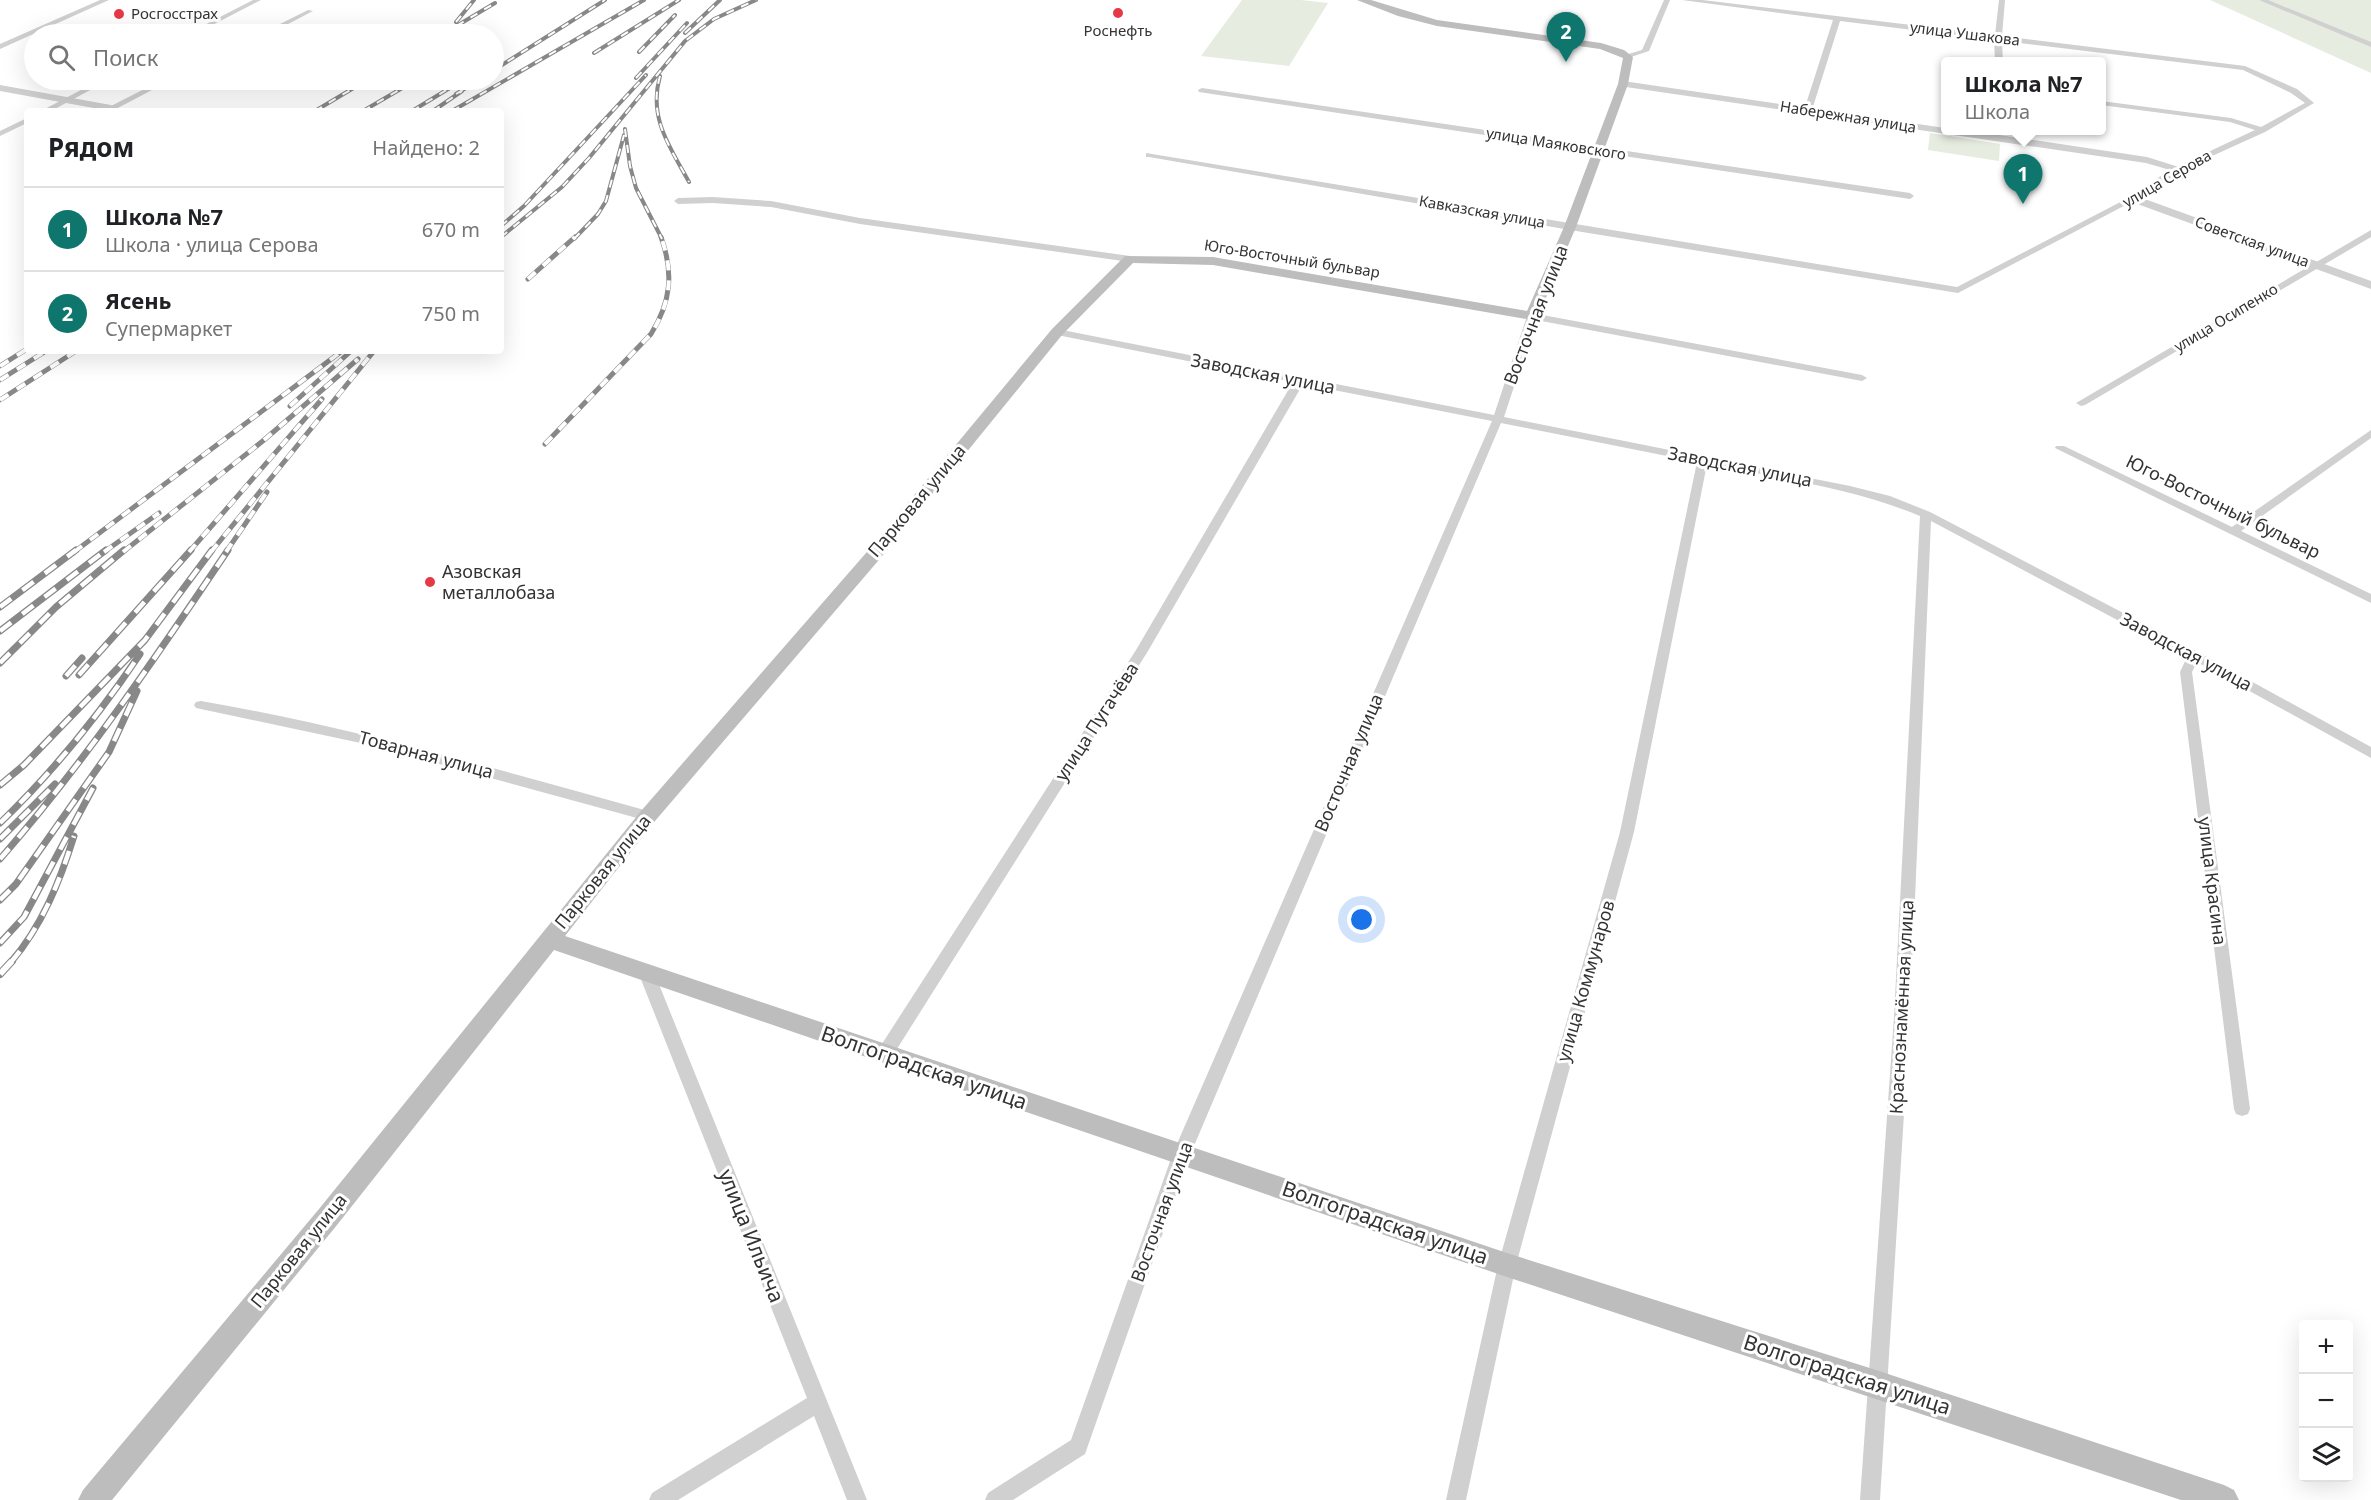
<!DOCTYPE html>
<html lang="ru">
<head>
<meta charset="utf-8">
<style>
	:root { --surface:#fff; --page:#f2f2f2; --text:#202124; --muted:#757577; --line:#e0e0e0; --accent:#0f766e }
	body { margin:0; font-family:"Noto Sans",sans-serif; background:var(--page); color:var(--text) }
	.controls { position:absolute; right:18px; bottom:18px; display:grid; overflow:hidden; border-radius:6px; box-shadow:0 6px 24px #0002 }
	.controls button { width:54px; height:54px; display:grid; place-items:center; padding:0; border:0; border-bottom:2px solid var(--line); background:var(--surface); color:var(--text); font:30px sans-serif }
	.you { position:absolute; left:1362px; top:920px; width:21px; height:21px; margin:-15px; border:4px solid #fff; border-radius:50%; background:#1a73e8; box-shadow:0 0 0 9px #1a73e833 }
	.badge { display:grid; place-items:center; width:39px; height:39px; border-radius:50%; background:var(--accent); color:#fff; font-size:20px; font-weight:700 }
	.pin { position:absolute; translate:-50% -50px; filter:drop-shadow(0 2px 3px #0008) }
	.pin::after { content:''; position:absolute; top:32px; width:21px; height:18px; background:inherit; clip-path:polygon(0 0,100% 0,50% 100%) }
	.popup { position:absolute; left:1941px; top:57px; width:165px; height:78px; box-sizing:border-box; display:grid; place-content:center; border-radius:6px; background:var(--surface); filter:drop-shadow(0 2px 4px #0005); font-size:20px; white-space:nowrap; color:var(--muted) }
	.popup b { font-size:22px; color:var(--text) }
	.popup::after { content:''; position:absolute; left:50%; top:100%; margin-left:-12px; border:12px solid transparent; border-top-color:var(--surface) }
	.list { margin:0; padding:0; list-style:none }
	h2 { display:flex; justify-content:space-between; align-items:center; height:78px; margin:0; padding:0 24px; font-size:26px }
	h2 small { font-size:20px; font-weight:400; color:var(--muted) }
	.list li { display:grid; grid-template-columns:39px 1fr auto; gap:18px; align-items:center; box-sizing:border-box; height:84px; padding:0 24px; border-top:2px solid var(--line) }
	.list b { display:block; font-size:22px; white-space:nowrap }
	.list p { margin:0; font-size:20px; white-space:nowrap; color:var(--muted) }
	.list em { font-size:20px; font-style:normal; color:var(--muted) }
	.icon { flex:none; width:33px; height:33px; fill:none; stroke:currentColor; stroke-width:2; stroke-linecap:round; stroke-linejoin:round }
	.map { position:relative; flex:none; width:2371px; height:1500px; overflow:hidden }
	.search { position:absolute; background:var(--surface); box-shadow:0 6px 24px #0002; left:24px; top:24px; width:480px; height:66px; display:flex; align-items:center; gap:15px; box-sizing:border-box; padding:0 21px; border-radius:33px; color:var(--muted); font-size:22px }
	.panel { position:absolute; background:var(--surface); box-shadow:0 6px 24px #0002; left:24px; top:108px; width:480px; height:246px; border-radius:6px }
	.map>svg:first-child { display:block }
</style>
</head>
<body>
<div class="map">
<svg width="2371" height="1500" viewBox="0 0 2371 1500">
	<rect width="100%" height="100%" fill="#fff"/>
	<path fill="#e6ecdf" d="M1242,0H1301L1328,3L1289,66L1201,56Z
		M2210,0H2371V73Z
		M1930,133L2000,144L1999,161L1928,150Z"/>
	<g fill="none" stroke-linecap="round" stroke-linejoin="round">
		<path fill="#d0d0d0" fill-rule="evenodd" d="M100,0H109L0,49V44Z
			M253,0H261L195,34H187Z
			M1664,0H1670L1649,51L1625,59V55L1642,50Z
			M1682,0H1702L1995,35L1999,0H2005L2002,36L2245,66L2297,89L2314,103L2265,132L2179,171H2176V167L2255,130L2230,122L2101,105V101L2231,118L2261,127L2305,103L2291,93L2243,70L2002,41L2003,62H1995L1994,40L1840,21L1812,110L1808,112L1804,110L1833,20Z
			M2259,0H2268L2371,42V47Z
			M308,10L313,11L269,34H260Z
			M100,80H109L51,111H41Z
			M162,80H171L114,110L107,108Z
			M1202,88L1910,193L1914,196L1910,199L1199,92L1198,90Z
			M27,118V123L0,136V131Z
			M1146,153L1957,287L2130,197L2137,199L1958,293L1570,230L1149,157H1146Z
			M713,197L771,201L860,218L1130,256L1135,259L1130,262L860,224L771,207L713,203L678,204L674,201L678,198Z
			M2371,230V237L2085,405L2081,406L2076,403Z
			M1532,313L1862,375L1867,378L1862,381L1536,320L1504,417L1850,486L1890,496L1930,512L2198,652L2371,747V758L2197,662L2192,672L2250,1109L2248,1114L2242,1116L2236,1114L2234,1109L2180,672L2187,657L1931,521L1910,1017L1880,1500H1860L1894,1017L1920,516C1852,488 1779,478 1707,464L1634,832L1516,1265L1466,1500H1446L1498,1265L1620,832L1697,462L1501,423L1191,1153L1085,1454L1013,1500H985L988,1493L1071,1440L1173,1153L1492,421L1303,384L1148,651L890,1060L884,1062L878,1060L876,1055L878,1050L1136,650L1293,382L1057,335L1052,332L1057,329L1494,415L1527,316Z
			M2371,430V438L2241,531L2371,594V603L2055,448L2056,446H2064L2232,527Z
			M201,701C353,727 500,770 648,811L653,812L655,816L653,820L648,821L370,745L196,708L194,705L196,702Z
			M646,966L651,968L654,972L867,1500H847L814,1416L678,1500H649L652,1493L807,1398L638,972L641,968Z"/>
		<path fill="#d0d0d0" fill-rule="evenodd" d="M1623,81L1945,128V130H1966L2147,157L2185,169L2142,198L2371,281V289L2129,201V197L2170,170L2146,163L1619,86L1618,84Z
			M0,85L111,105L116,108L110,111L0,91Z"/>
		<path fill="#bdbdbd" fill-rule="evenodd" d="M1357,0H1371L1437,20L1601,43L1624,50L1633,57L1628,84L1576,227L1537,319L1532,320L1213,265L1133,263L1062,335L878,561L655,821L565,936L1507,1253L1876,1370L2224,1485L2234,1490L2239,1500H2181L1507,1277L554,950L337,1225L112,1500H78L83,1490L319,1209L641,811L866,553L1052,329L1125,256L1213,257L1527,311L1564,227L1618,84L1623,58L1600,49L1437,26L1398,16Z"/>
		<defs>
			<path id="rail-far3" d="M456,22L474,0
				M685,33L720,0
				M443,34L495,3
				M639,52L675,15
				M594,53L679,0
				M494,70L605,0
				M660,76C648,118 670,147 689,182
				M636,78L687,23
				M456,94L479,80
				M315,111L367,80
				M363,111L416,80
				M412,111L463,80
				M433,111L462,91
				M452,111L644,0
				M625,129L630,166L636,188L662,239
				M501,226L524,206L646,75
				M501,237L562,187L589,158L685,41L714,19L756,0
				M574,239L598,214L606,201L624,135"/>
			<path id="rail-far2" d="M528,279L575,237
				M0,366L27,349
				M0,380L46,351
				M0,400L76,351
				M290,406L351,351
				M545,444L651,334C671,302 674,273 661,237
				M74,552L342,351
				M104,552L159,513
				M123,552L264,440L358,359
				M189,552L322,399
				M211,552L374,351
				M226,552L267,492"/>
			<path id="rail-far1" d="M0,607L76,550
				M0,631L106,550
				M0,663L56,607L124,550
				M79,675L191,550
				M66,676L82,658
				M0,785L24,765L145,640L212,550
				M0,823C53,772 99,715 140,654
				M0,839L55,784
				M0,859C85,762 156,657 228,550
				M0,900L16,884L109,752L137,691
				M0,943L24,917L93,788
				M11,962C42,926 60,881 74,836"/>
			<path id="rail" d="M0,974L12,961"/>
		</defs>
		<use href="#rail-far3" stroke="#888" stroke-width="4"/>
		<use href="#rail-far2" stroke="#888" stroke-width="5"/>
		<use href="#rail-far1" stroke="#888" stroke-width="7"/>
		<use href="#rail" stroke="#888" stroke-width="8"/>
		<use href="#rail-far3" stroke="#fff" stroke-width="2" stroke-dasharray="8" stroke-linecap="butt"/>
		<use href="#rail-far2" stroke="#fff" stroke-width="4" stroke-dasharray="10" stroke-linecap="butt"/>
		<use href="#rail-far1" stroke="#fff" stroke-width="4.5" stroke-dasharray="14" stroke-linecap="butt"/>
		<use href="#rail" stroke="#fff" stroke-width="6" stroke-dasharray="18" stroke-linecap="butt"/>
	</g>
	<g fill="#e63946" stroke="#fff" stroke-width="2">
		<circle cx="1118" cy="13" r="6"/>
		<circle cx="119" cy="14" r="6"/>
		<circle cx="430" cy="582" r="6"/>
	</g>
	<g text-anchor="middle" stroke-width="6" stroke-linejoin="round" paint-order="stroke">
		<g font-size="15" fill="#333" stroke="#fff" text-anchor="start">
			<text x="131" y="19">Росгосстрах</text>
			<text x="1118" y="36" text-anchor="middle">Роснефть</text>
		</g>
		<g font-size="15" fill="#333" stroke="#fff">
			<text transform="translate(1965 34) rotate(7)" y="5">улица Ушакова</text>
			<text transform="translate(1848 117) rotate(9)" y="5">Набережная улица</text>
			<text transform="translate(1556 144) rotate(9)" y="5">улица Маяковского</text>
			<text transform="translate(2167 179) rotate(-30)" y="5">улица Серова</text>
			<text transform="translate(1482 212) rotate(10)" y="5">Кавказская улица</text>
			<text transform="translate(2252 242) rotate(20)" y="5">Советская улица</text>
			<text transform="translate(1292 259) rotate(9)" y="5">Юго-Восточный бульвар</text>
			<text transform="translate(2226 318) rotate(-31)" y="5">улица Осипенко</text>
		</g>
		<g font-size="18" fill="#333" stroke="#fff">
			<text transform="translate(1536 315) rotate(-69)" y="6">Восточная улица</text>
			<text transform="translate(1263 374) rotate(11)" y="6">Заводская улица</text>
			<text transform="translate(1740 467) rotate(11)" y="6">Заводская улица</text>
			<text transform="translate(917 501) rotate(-50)" y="6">Парковая улица</text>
			<text transform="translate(2223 507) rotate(26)" y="6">Юго-Восточный бульвар</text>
			<text transform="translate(2186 652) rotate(28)" y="6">Заводская улица</text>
			<text transform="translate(1097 722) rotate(-57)" y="6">улица Пугачёва</text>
			<text transform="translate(426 755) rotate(15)" y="6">Товарная улица</text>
			<text transform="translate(1349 763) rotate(-67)" y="6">Восточная улица</text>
			<text transform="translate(603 872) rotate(-51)" y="6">Парковая улица</text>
			<text transform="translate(2212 881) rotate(83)" y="6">улица Красина</text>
			<text transform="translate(1586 981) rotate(-74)" y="6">улица Коммунаров</text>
			<text transform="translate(1902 1007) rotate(-87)" y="6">Краснознамённая улица</text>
			<text transform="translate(1162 1212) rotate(-70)" y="6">Восточная улица</text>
			<text transform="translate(299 1251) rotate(-51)" y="6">Парковая улица</text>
		</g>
		<g font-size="18" fill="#333" stroke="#fff" text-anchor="start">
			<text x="442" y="578">Азовская<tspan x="442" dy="21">металлобаза</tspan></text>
		</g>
		<g font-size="21" fill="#333" stroke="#fff">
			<text transform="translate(924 1068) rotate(19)" y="7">Волгоградская улица</text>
			<text transform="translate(1385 1223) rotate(19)" y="7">Волгоградская улица</text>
			<text transform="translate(751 1236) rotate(68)" y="7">улица Ильича</text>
			<text transform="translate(1847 1375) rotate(18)" y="7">Волгоградская улица</text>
		</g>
	</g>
</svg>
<div class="controls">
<button>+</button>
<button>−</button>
<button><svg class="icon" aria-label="layers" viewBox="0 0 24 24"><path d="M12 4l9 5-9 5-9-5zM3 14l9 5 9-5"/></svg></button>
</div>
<div class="you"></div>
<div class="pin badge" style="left:2023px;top:204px">1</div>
<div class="popup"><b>Школа №7</b>Школа</div>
<div class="pin badge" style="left:1566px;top:62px">2</div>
<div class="search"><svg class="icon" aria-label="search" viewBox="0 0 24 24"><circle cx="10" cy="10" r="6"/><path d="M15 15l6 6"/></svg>Поиск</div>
<section class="panel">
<h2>Рядом<small>Найдено: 2</small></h2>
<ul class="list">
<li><span class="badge">1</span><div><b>Школа №7</b><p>Школа · улица Серова</p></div><em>670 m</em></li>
<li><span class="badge">2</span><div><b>Ясень</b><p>Супермаркет</p></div><em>750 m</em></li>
</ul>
</section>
</div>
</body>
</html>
